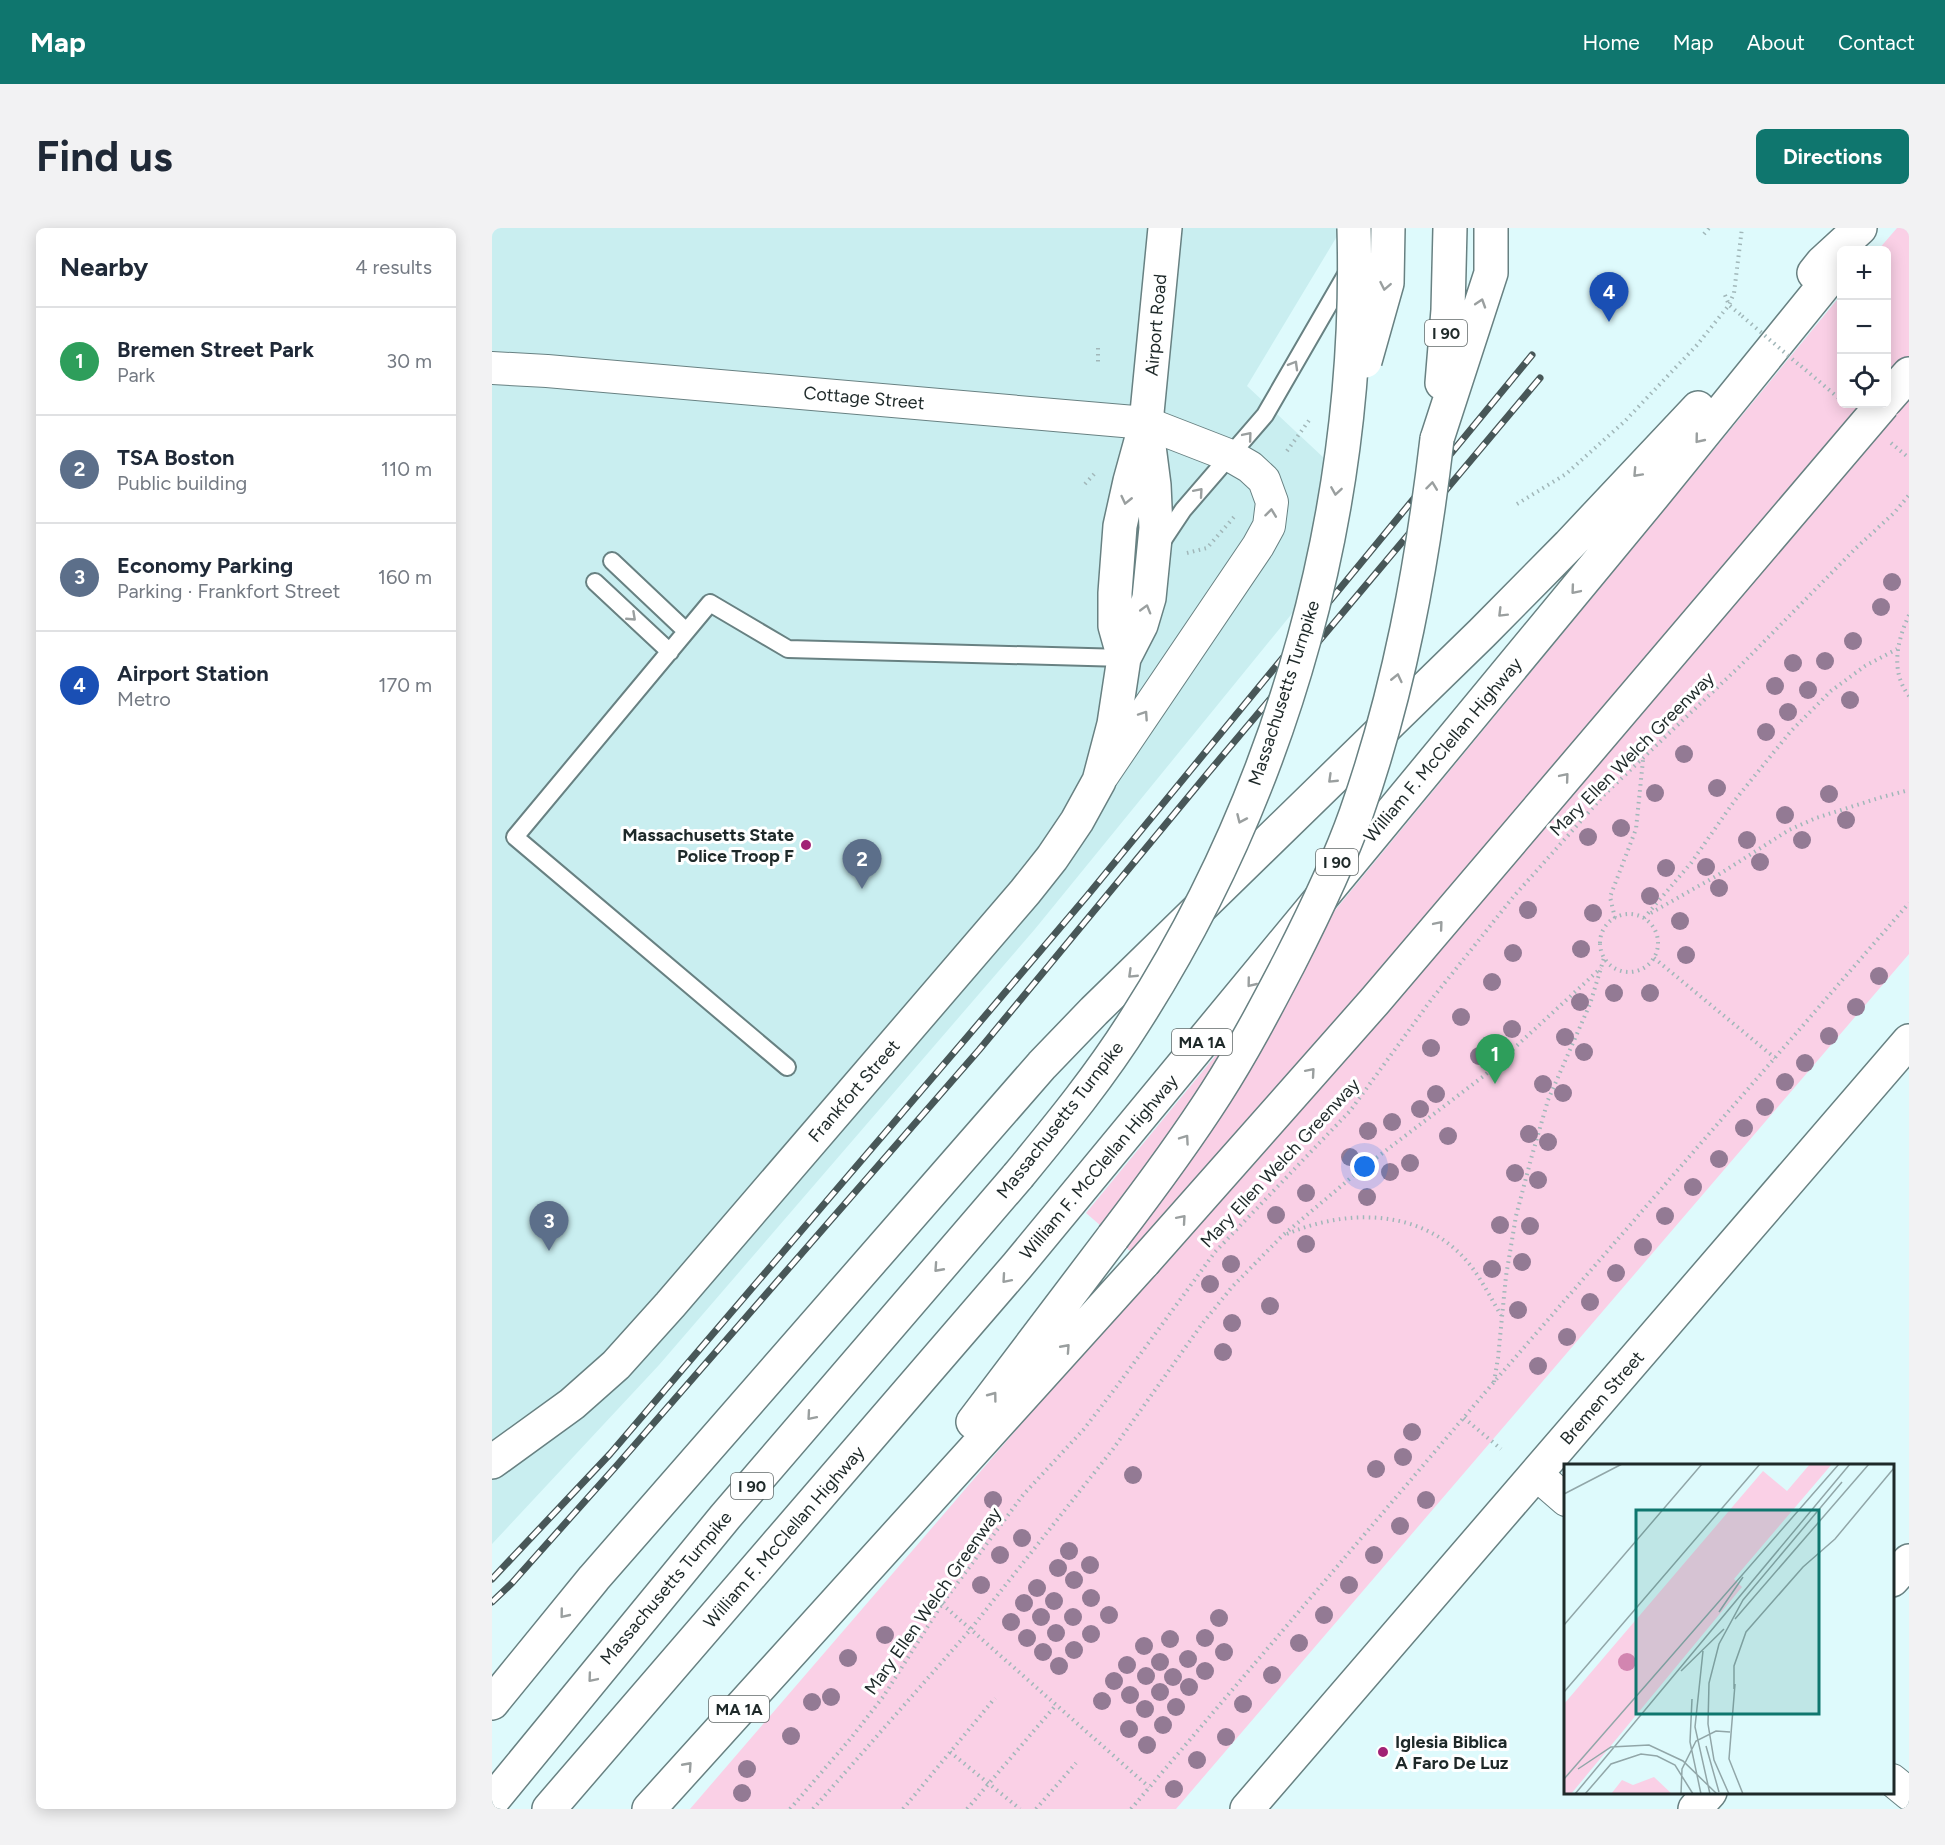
<!DOCTYPE html>
<html lang="en">
<head>
<meta charset="utf-8">
<style>
	:root { --surface:#fff; --page:#f2f2f3; --text:#1f2937; --muted:#747a83; --line:#e0e1e3; --accent:#0f766e }
	body { margin:0; font-family:Figtree,sans-serif; background:var(--page); color:var(--text) }
	.controls { position:absolute; right:18px; top:18px; display:grid; overflow:hidden; border-radius:9px; box-shadow:0 3px 15px #0003 }
	.controls button { width:54px; height:54px; display:grid; place-items:center; padding:0; border:0; border-bottom:2px solid var(--line); background:var(--surface); color:var(--text); font:30px sans-serif }
	.you { position:absolute; left:873px; top:939px; width:21px; height:21px; margin:-15px; border:4px solid #fff; border-radius:50%; background:#1a73e8; box-shadow:0 0 0 9px #1a73e833 }
	.badge { display:grid; place-items:center; width:39px; height:39px; border-radius:50%; background:var(--accent); color:#fff; font-size:20px; font-weight:700 }
	.pin { position:absolute; translate:-50% -50px; filter:drop-shadow(0 2px 3px #0008) }
	.pin::after { content:''; position:absolute; top:32px; width:21px; height:18px; background:inherit; clip-path:polygon(0 0,100% 0,50% 100%) }
	.list { margin:0; padding:0; list-style:none }
	h2 { display:flex; justify-content:space-between; align-items:center; height:78px; margin:0; padding:0 24px; font-size:26px }
	h2 small { font-size:20px; font-weight:400; color:var(--muted) }
	.list li { display:grid; grid-template-columns:39px 1fr auto; gap:18px; align-items:center; box-sizing:border-box; height:108px; padding:0 24px; border-top:2px solid var(--line) }
	.list b { display:block; font-size:22px; white-space:nowrap }
	.list p { margin:0; font-size:20px; white-space:nowrap; color:var(--muted) }
	.list em { font-size:20px; font-style:normal; color:var(--muted) }
	.icon { flex:none; width:33px; height:33px; fill:none; stroke:currentColor; stroke-width:2; stroke-linecap:round; stroke-linejoin:round }
	.map { position:relative; flex:none; width:1417px; height:1581px; overflow:hidden; border-radius:9px }
	header { display:flex; align-items:center; gap:36px; box-sizing:border-box; height:84px; padding:0 30px; background:var(--accent); color:#fff }
	header strong { font-size:28px }
	nav { display:flex; gap:33px; margin-inline-start:auto; font-size:21px }
	.intro { display:flex; align-items:center; justify-content:space-between; box-sizing:border-box; height:144px; padding:0 36px }
	h1 { margin:0; font-size:42px }
	.button { padding:15px 27px; border-radius:9px; background:var(--accent); color:#fff; font-size:21px; font-weight:700 }
	main { display:flex; gap:36px; padding:0 36px }
	aside { flex:1; background:var(--surface); border-radius:9px; box-shadow:0 3px 15px #0003 }
	.map>svg:first-child { display:block }
</style>
</head>
<body>
<header>
<strong>Map</strong>
<nav><a>Home</a><a>Map</a><a>About</a><a>Contact</a></nav>
</header>
<div class="intro"><h1>Find us</h1><a class="button">Directions</a></div>
<main>
<aside>
<h2>Nearby<small>4 results</small></h2>
<ul class="list">
<li><span class="badge" style="background:#2e9e5b">1</span><div><b>Bremen Street Park</b><p>Park</p></div><em>30 m</em></li>
<li><span class="badge" style="background:#5c6f8a">2</span><div><b>TSA Boston</b><p>Public building</p></div><em>110 m</em></li>
<li><span class="badge" style="background:#5c6f8a">3</span><div><b>Economy Parking</b><p>Parking · Frankfort Street</p></div><em>160 m</em></li>
<li><span class="badge" style="background:#1a4fb4">4</span><div><b>Airport Station</b><p>Metro</p></div><em>170 m</em></li>
</ul>
</aside>
<div class="map">
<svg width="1417" height="1581" viewBox="0 0 1417 1581">
	<rect width="100%" height="100%" fill="#defafc"/>
	<path fill="#c9eef0" d="M0,0H850L755,158L833,231L811,372L543,701L167,1137L0,1316Z"/>
	<path fill="#fad0e6" d="M1405,0H1417V726L684,1581H198L661,1043L594,985L1349,67L1350,176H1394V22H1386Z"/>
	<g fill="none" stroke-linecap="round" stroke-linejoin="round">
		<defs>
			<path id="lane" d="M669,315L691,282L773,187L881,0
				M120,333L194,403
				M103,354L178,424
				M295,839L23,609L218,375L296,421L632,430"/>
			<path id="street" d="M0,140L55,143L654,195L739,228L758,239L772,252L780,274L777,298L766,318L611,547
				M1044,1246L1074,1272
				M1400,1552L1417,1566"/>
			<path id="secondary" d="M632,430L623,398V365L628,298L638,253L654,195L673,0
				M0,1234L80,1176L124,1137L178,1077L533,664L560,630L585,593L607,553L622,496L632,430L649,397L657,370L664,300L662,257L654,195
				M1400,1352L1417,1333
				M755,1581L1417,813
				M1203,1581L1218,1564"/>
			<path id="highway" d="M1322,45L1330,35L1368,0
				M950,155L956,82L958,0
				M1394,172L1417,146
				M945,211L999,45V0
				M481,1194L621,1009
				M0,1475L102,1350L550,837L602,783L990,405L1077,317L1206,180
				M0,1573L233,1289L526,948
				M57,1581L525,1038L1161,268L1350,35
				M157,1581L652,1034"/>
		</defs>
		<use href="#lane" stroke="#688182" stroke-width="20"/>
		<use href="#street" stroke="#688182" stroke-width="34"/>
		<use href="#secondary" stroke="#688182" stroke-width="36"/>
		<use href="#highway" stroke="#688182" stroke-width="36"/>
		<path stroke="#a1b7b9" stroke-width="4" stroke-dasharray="1.5 4.5" stroke-linecap="butt" d="M1212,6L1217,0
			M1233,67L1237,77L1250,88
			M606,120V134
			M1309,138L1349,172
			M1399,215L1417,230
			M795,223L818,191
			M593,256L604,244
			M1025,276L1074,246L1133,193L1205,117L1237,77L1242,65L1250,0
			M695,325L715,320L742,289
			M1417,387C1405,413 1398,443 1417,468
			M1159,685L1226,647L1297,602L1324,590L1390,569L1417,562
			M1108 715a29 29 0 1 1 58 0a29 29 0 1 1-58 0Z
			M1123,690L1118,669L1144,601L1151,532
			M1152,690L1199,635L1243,572L1299,503L1339,463L1373,438L1405,421
			M1162,730L1283,830
			M795,1006C854,981 928,980 974,1032C988,1048 998,1069 1009,1087
			M1002,1154L1006,1130L1014,1048L1024,988L1039,931L1056,872L1098,776L1112,730
			M972,1190L1009,1221
			M450,1376L657,1559
			M458,1524L528,1581
			M298,1581L359,1510L391,1469L450,1376L531,1267L592,1201L625,1158L723,1024L858,883L939,772L1022,668L1113,566L1248,438L1364,320L1402,285L1417,267
			M321,1581L478,1402L621,1221L710,1096L740,1059L790,1008L867,943L993,847L1109,740
			M411,1581L503,1470
			M475,1581L564,1477
			M544,1581L584,1535
			M639,1581L1002,1154L1417,675"/>
		<use href="#lane" stroke="#fff" stroke-width="16"/>
		<use href="#street" stroke="#fff" stroke-width="32"/>
		<use href="#secondary" stroke="#fff" stroke-width="33"/>
		<use href="#highway" stroke="#fff" stroke-width="33"/>
		<defs>
			<path id="rail" d="M0,1351L118,1226L476,808L595,668L1040,127
				M0,1374L20,1355L127,1235L487,822L716,545L1048,150"/>
		</defs>
		<use href="#rail" stroke="#485758" stroke-width="7"/>
		<use href="#rail" stroke="#fff" stroke-width="4.5" stroke-dasharray="14" stroke-linecap="butt"/>
		<defs>
			<path id="highway-bridge" d="M873,133L895,55L896,0
				M526,948C568,897 609,847 644,791C793,558 870,277 862,0
				M621,1009C657,962 692,915 724,865C751,823 774,779 797,735C822,686 846,637 864,586C907,464 930,339 945,211
				M652,1034L882,774L1391,176"/>
		</defs>
		<use href="#highway-bridge" stroke="#688182" stroke-width="36" stroke-linecap="butt"/>
		<path stroke="#a1b7b9" stroke-width="4" stroke-dasharray="1.5 4.5" stroke-linecap="butt" d="M1250,88L1306,136"/>
		<use href="#highway-bridge" stroke="#fff" stroke-width="33"/>
	</g>
	<g fill="#937a94">
		<circle cx="1400" cy="354" r="9"/>
		<circle cx="1389" cy="379" r="9"/>
		<circle cx="1361" cy="413" r="9"/>
		<circle cx="1333" cy="433" r="9"/>
		<circle cx="1301" cy="435" r="9"/>
		<circle cx="1283" cy="458" r="9"/>
		<circle cx="1316" cy="462" r="9"/>
		<circle cx="1358" cy="472" r="9"/>
		<circle cx="1296" cy="484" r="9"/>
		<circle cx="1274" cy="504" r="9"/>
		<circle cx="1192" cy="526" r="9"/>
		<circle cx="1225" cy="560" r="9"/>
		<circle cx="1163" cy="565" r="9"/>
		<circle cx="1337" cy="566" r="9"/>
		<circle cx="1293" cy="587" r="9"/>
		<circle cx="1354" cy="592" r="9"/>
		<circle cx="1129" cy="600" r="9"/>
		<circle cx="1096" cy="609" r="9"/>
		<circle cx="1255" cy="612" r="9"/>
		<circle cx="1310" cy="612" r="9"/>
		<circle cx="1268" cy="634" r="9"/>
		<circle cx="1214" cy="639" r="9"/>
		<circle cx="1174" cy="640" r="9"/>
		<circle cx="1227" cy="660" r="9"/>
		<circle cx="1158" cy="668" r="9"/>
		<circle cx="1036" cy="682" r="9"/>
		<circle cx="1101" cy="685" r="9"/>
		<circle cx="1188" cy="693" r="9"/>
		<circle cx="1089" cy="721" r="9"/>
		<circle cx="1021" cy="725" r="9"/>
		<circle cx="1194" cy="727" r="9"/>
		<circle cx="1387" cy="748" r="9"/>
		<circle cx="1000" cy="754" r="9"/>
		<circle cx="1122" cy="765" r="9"/>
		<circle cx="1158" cy="765" r="9"/>
		<circle cx="1088" cy="774" r="9"/>
		<circle cx="1364" cy="779" r="9"/>
		<circle cx="969" cy="789" r="9"/>
		<circle cx="1020" cy="801" r="9"/>
		<circle cx="1337" cy="808" r="9"/>
		<circle cx="1073" cy="809" r="9"/>
		<circle cx="939" cy="820" r="9"/>
		<circle cx="1092" cy="824" r="9"/>
		<circle cx="987" cy="828" r="9"/>
		<circle cx="1313" cy="835" r="9"/>
		<circle cx="1293" cy="854" r="9"/>
		<circle cx="1051" cy="856" r="9"/>
		<circle cx="1071" cy="865" r="9"/>
		<circle cx="944" cy="866" r="9"/>
		<circle cx="1273" cy="879" r="9"/>
		<circle cx="928" cy="881" r="9"/>
		<circle cx="900" cy="894" r="9"/>
		<circle cx="1252" cy="900" r="9"/>
		<circle cx="876" cy="903" r="9"/>
		<circle cx="1037" cy="906" r="9"/>
		<circle cx="956" cy="908" r="9"/>
		<circle cx="1056" cy="914" r="9"/>
		<circle cx="858" cy="929" r="9"/>
		<circle cx="1227" cy="931" r="9"/>
		<circle cx="918" cy="935" r="9"/>
		<circle cx="898" cy="944" r="9"/>
		<circle cx="1023" cy="945" r="9"/>
		<circle cx="1046" cy="952" r="9"/>
		<circle cx="1201" cy="959" r="9"/>
		<circle cx="814" cy="965" r="9"/>
		<circle cx="875" cy="969" r="9"/>
		<circle cx="784" cy="987" r="9"/>
		<circle cx="1173" cy="988" r="9"/>
		<circle cx="1008" cy="997" r="9"/>
		<circle cx="1038" cy="998" r="9"/>
		<circle cx="814" cy="1016" r="9"/>
		<circle cx="1151" cy="1019" r="9"/>
		<circle cx="1030" cy="1034" r="9"/>
		<circle cx="739" cy="1036" r="9"/>
		<circle cx="1000" cy="1041" r="9"/>
		<circle cx="1124" cy="1045" r="9"/>
		<circle cx="718" cy="1056" r="9"/>
		<circle cx="1098" cy="1074" r="9"/>
		<circle cx="778" cy="1078" r="9"/>
		<circle cx="1026" cy="1082" r="9"/>
		<circle cx="740" cy="1095" r="9"/>
		<circle cx="1075" cy="1109" r="9"/>
		<circle cx="731" cy="1124" r="9"/>
		<circle cx="1046" cy="1138" r="9"/>
		<circle cx="920" cy="1204" r="9"/>
		<circle cx="911" cy="1229" r="9"/>
		<circle cx="884" cy="1241" r="9"/>
		<circle cx="641" cy="1247" r="9"/>
		<circle cx="501" cy="1272" r="9"/>
		<circle cx="934" cy="1272" r="9"/>
		<circle cx="908" cy="1298" r="9"/>
		<circle cx="530" cy="1310" r="9"/>
		<circle cx="577" cy="1323" r="9"/>
		<circle cx="508" cy="1327" r="9"/>
		<circle cx="882" cy="1327" r="9"/>
		<circle cx="598" cy="1337" r="9"/>
		<circle cx="566" cy="1340" r="9"/>
		<circle cx="582" cy="1352" r="9"/>
		<circle cx="489" cy="1357" r="9"/>
		<circle cx="857" cy="1357" r="9"/>
		<circle cx="545" cy="1360" r="9"/>
		<circle cx="599" cy="1370" r="9"/>
		<circle cx="562" cy="1373" r="9"/>
		<circle cx="532" cy="1375" r="9"/>
		<circle cx="617" cy="1387" r="9"/>
		<circle cx="832" cy="1387" r="9"/>
		<circle cx="549" cy="1389" r="9"/>
		<circle cx="581" cy="1389" r="9"/>
		<circle cx="727" cy="1390" r="9"/>
		<circle cx="519" cy="1394" r="9"/>
		<circle cx="564" cy="1405" r="9"/>
		<circle cx="599" cy="1406" r="9"/>
		<circle cx="393" cy="1407" r="9"/>
		<circle cx="535" cy="1410" r="9"/>
		<circle cx="713" cy="1410" r="9"/>
		<circle cx="678" cy="1411" r="9"/>
		<circle cx="807" cy="1415" r="9"/>
		<circle cx="652" cy="1418" r="9"/>
		<circle cx="582" cy="1422" r="9"/>
		<circle cx="551" cy="1424" r="9"/>
		<circle cx="732" cy="1424" r="9"/>
		<circle cx="356" cy="1430" r="9"/>
		<circle cx="696" cy="1431" r="9"/>
		<circle cx="668" cy="1434" r="9"/>
		<circle cx="635" cy="1437" r="9"/>
		<circle cx="567" cy="1438" r="9"/>
		<circle cx="713" cy="1443" r="9"/>
		<circle cx="780" cy="1447" r="9"/>
		<circle cx="654" cy="1448" r="9"/>
		<circle cx="681" cy="1449" r="9"/>
		<circle cx="622" cy="1453" r="9"/>
		<circle cx="697" cy="1459" r="9"/>
		<circle cx="668" cy="1464" r="9"/>
		<circle cx="638" cy="1467" r="9"/>
		<circle cx="339" cy="1469" r="9"/>
		<circle cx="610" cy="1473" r="9"/>
		<circle cx="320" cy="1474" r="9"/>
		<circle cx="751" cy="1476" r="9"/>
		<circle cx="684" cy="1479" r="9"/>
		<circle cx="653" cy="1481" r="9"/>
		<circle cx="671" cy="1497" r="9"/>
		<circle cx="637" cy="1501" r="9"/>
		<circle cx="299" cy="1508" r="9"/>
		<circle cx="734" cy="1509" r="9"/>
		<circle cx="655" cy="1517" r="9"/>
		<circle cx="705" cy="1532" r="9"/>
		<circle cx="255" cy="1541" r="9"/>
		<circle cx="682" cy="1561" r="9"/>
		<circle cx="250" cy="1565" r="9"/>
	</g>
	<defs><path id="oneway-chevron" d="M-2-3.5L2.5 0L-2 3.5" fill="none" stroke-width="1.6" stroke-linecap="round" stroke-linejoin="round" transform="scale(1.5)"/></defs>
	<g stroke="#9a9f9f">
		<use href="#oneway-chevron" transform="translate(893 58) rotate(101)"/>
		<use href="#oneway-chevron" transform="translate(989 75) rotate(-72)"/>
		<use href="#oneway-chevron" transform="translate(802 137) rotate(-60)"/>
		<use href="#oneway-chevron" transform="translate(756 208) rotate(-50)"/>
		<use href="#oneway-chevron" transform="translate(1207 211) rotate(129)"/>
		<use href="#oneway-chevron" transform="translate(1145 245) rotate(133)"/>
		<use href="#oneway-chevron" transform="translate(940 258) rotate(-83)"/>
		<use href="#oneway-chevron" transform="translate(844 263) rotate(99)"/>
		<use href="#oneway-chevron" transform="translate(707 264) rotate(-49)"/>
		<use href="#oneway-chevron" transform="translate(634 272) rotate(103)"/>
		<use href="#oneway-chevron" transform="translate(779 285) rotate(-83)"/>
		<use href="#oneway-chevron" transform="translate(1083 362) rotate(130)"/>
		<use href="#oneway-chevron" transform="translate(654 381) rotate(-74)"/>
		<use href="#oneway-chevron" transform="translate(1010 385) rotate(135)"/>
		<use href="#oneway-chevron" transform="translate(140 389) rotate(43)"/>
		<use href="#oneway-chevron" transform="translate(905 450) rotate(-77)"/>
		<use href="#oneway-chevron" transform="translate(652 487) rotate(-56)"/>
		<use href="#oneway-chevron" transform="translate(1073 549) rotate(-50)"/>
		<use href="#oneway-chevron" transform="translate(840 551) rotate(136)"/>
		<use href="#oneway-chevron" transform="translate(749 591) rotate(114)"/>
		<use href="#oneway-chevron" transform="translate(947 697) rotate(-50)"/>
		<use href="#oneway-chevron" transform="translate(640 746) rotate(136)"/>
		<use href="#oneway-chevron" transform="translate(759 755) rotate(129)"/>
		<use href="#oneway-chevron" transform="translate(819 844) rotate(-49)"/>
		<use href="#oneway-chevron" transform="translate(693 911) rotate(-55)"/>
		<use href="#oneway-chevron" transform="translate(690 991) rotate(-49)"/>
		<use href="#oneway-chevron" transform="translate(446 1040) rotate(132)"/>
		<use href="#oneway-chevron" transform="translate(514 1051) rotate(131)"/>
		<use href="#oneway-chevron" transform="translate(574 1120) rotate(-48)"/>
		<use href="#oneway-chevron" transform="translate(501 1168) rotate(-53)"/>
		<use href="#oneway-chevron" transform="translate(319 1188) rotate(131)"/>
		<use href="#oneway-chevron" transform="translate(72 1386) rotate(129)"/>
		<use href="#oneway-chevron" transform="translate(100 1450) rotate(130)"/>
		<use href="#oneway-chevron" transform="translate(196 1538) rotate(-48)"/>
	</g>
	<g fill="#a12275" stroke="#fff" stroke-width="2">
		<circle cx="314" cy="617" r="6"/>
		<circle cx="891" cy="1524" r="6"/>
	</g>
	<g text-anchor="middle" stroke-width="6" stroke-linejoin="round" paint-order="stroke">
		<g fill="#fff" stroke="#626969" stroke-width="1.5">
			<rect x="933" y="92" width="42" height="26" rx="4.5"/>
			<rect x="824" y="621" width="42" height="26" rx="4.5"/>
			<rect x="680" y="801" width="60" height="26" rx="4.5"/>
			<rect x="239" y="1245" width="42" height="26" rx="4.5"/>
			<rect x="217" y="1468" width="60" height="26" rx="4.5"/>
		</g>
		<g font-size="16" font-weight="bold" fill="#1e2929">
			<text x="954" y="111">I 90</text>
			<text x="845" y="640">I 90</text>
			<text x="710" y="820">MA 1A</text>
			<text x="260" y="1264">I 90</text>
			<text x="247" y="1487">MA 1A</text>
		</g>
		<g font-size="18" fill="#1e2929" stroke="#fff">
			<text transform="translate(664 97) rotate(-85)" y="6">Airport Road</text>
			<text transform="translate(372 170) rotate(5)" y="6">Cottage Street</text>
			<text transform="translate(792 465) rotate(-72)" y="6">Massachusetts Turnpike</text>
			<text transform="translate(951 522) rotate(-50)" y="6">William F. McClellan Highway</text>
			<text transform="translate(1140 526) rotate(-45)" y="6">Mary Ellen Welch Greenway</text>
			<text transform="translate(362 863) rotate(-49)" y="6">Frankfort Street</text>
			<text transform="translate(568 892) rotate(-52)" y="6">Massachusetts Turnpike</text>
			<text transform="translate(788 935) rotate(-47)" y="6">Mary Ellen Welch Greenway</text>
			<text transform="translate(607 939) rotate(-50)" y="6">William F. McClellan Highway</text>
			<text transform="translate(1110 1170) rotate(-49)" y="6">Bremen Street</text>
			<text transform="translate(292 1309) rotate(-49)" y="6">William F. McClellan Highway</text>
			<text transform="translate(174 1360) rotate(-50)" y="6">Massachusetts Turnpike</text>
			<text transform="translate(441 1373) rotate(-55)" y="6">Mary Ellen Welch Greenway</text>
		</g>
		<g font-size="18" font-weight="bold" fill="#1e2929" stroke="#fff" text-anchor="end">
			<text x="302" y="613">Massachusetts State<tspan x="302" dy="21">Police Troop F</tspan></text>
			<text x="903" y="1520" text-anchor="start">Iglesia Biblica<tspan x="903" dy="21">A Faro De Luz</tspan></text>
		</g>
	</g>
	<g transform="translate(1072 1236)">
		<rect width="330" height="330" fill="#defafc"/>
		<path d="M246,0H268L170,115L178,123L7,330H0V240L199,7L223,27ZM90,313L108,330H47L58,316L69,321Z" fill="#fad0e6"/>
		<path d="M54 198a9 9 0 1 1 18 0a9 9 0 1 1-18 0Z" fill="#d285b0"/>
		<path fill="none" stroke="#91a6a8" stroke-width="1.5" d="M0,30L58,0M155,148L179,113M171,155L305,0M0,161L138,0M139,187L131,263L146,330M117,207L160,165M171,220L165,295L179,330M170,225V202L182,168L239,103L271,75L330,4M0,228L196,0M128,235L126,278L137,330M142,282L155,328M14,305L47,283L85,281L119,297L153,330M0,315L275,0M11,330L286,0M21,330L47,300L77,290L93,292L111,301L129,330M117,330L118,305L132,277L152,267L166,268M165,330L150,296L144,260L145,219L155,180L179,136L278,18"/>
		<path fill="#0f766e" fill-opacity="0.15" stroke="#0f766e" stroke-width="3" d="M72,46H255V250H72Z"/>
		<rect width="330" height="330" fill="none" stroke="#1e2929" stroke-width="3"/>
	</g>
</svg>
<div class="controls">
<button>+</button>
<button>−</button>
<button><svg class="icon" aria-label="locate" viewBox="0 0 24 24"><circle cx="12" cy="12" r="6"/><path d="M12 2v4M12 18v4M2 12h4M18 12h4"/></svg></button>
</div>
<div class="you"></div>
<div class="pin badge" style="left:1003px;top:856px;background:#2e9e5b">1</div>
<div class="pin badge" style="left:370px;top:661px;background:#5c6f8a">2</div>
<div class="pin badge" style="left:57px;top:1023px;background:#5c6f8a">3</div>
<div class="pin badge" style="left:1117px;top:94px;background:#1a4fb4">4</div>
</div>
</main>
</body>
</html>
